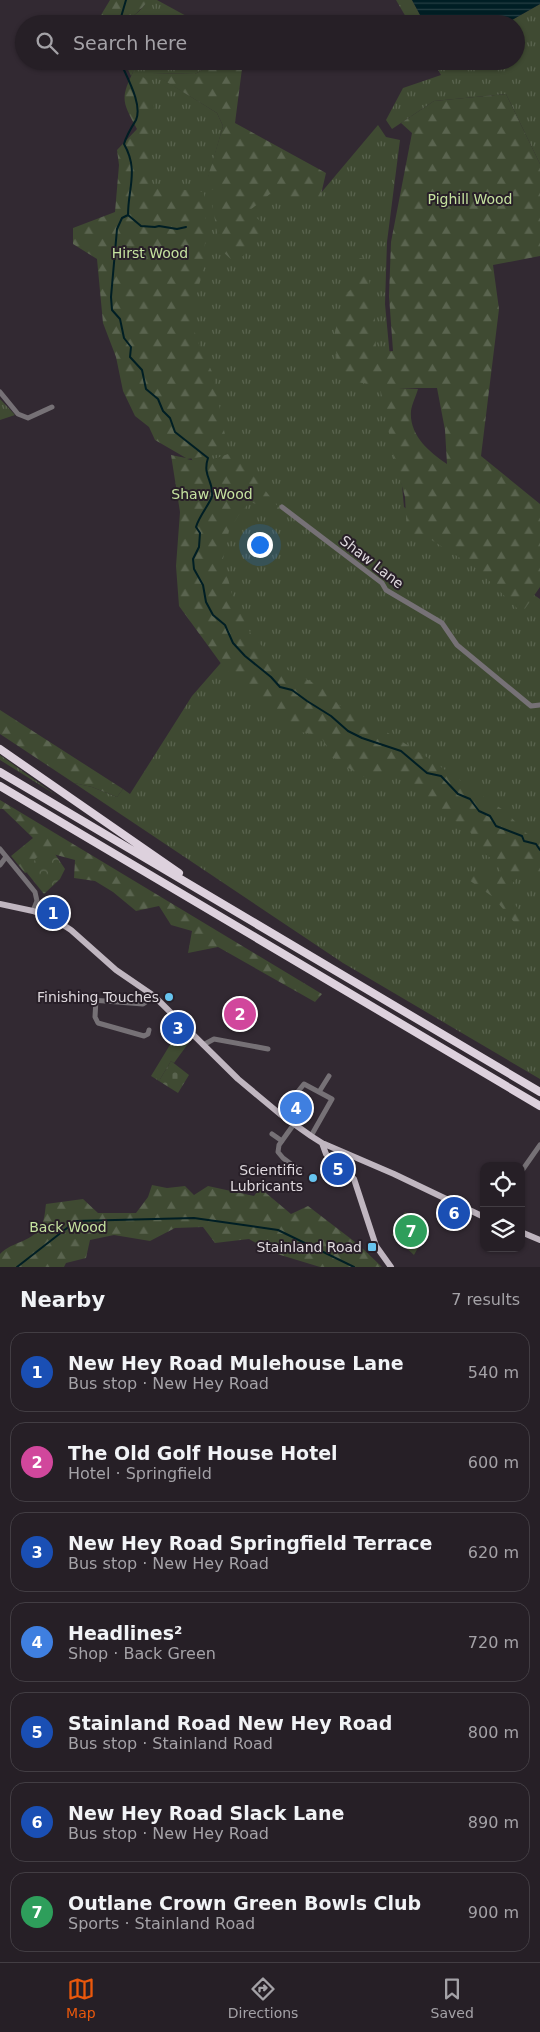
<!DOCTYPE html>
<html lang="en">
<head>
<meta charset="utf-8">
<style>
	:root { --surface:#261f26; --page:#322c32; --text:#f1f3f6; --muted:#a4a2a7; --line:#423d43; --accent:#ea580c }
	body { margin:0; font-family:"DejaVu Sans",sans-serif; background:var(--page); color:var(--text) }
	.controls { position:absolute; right:15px; bottom:15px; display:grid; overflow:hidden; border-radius:10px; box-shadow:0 1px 4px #0004 }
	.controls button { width:45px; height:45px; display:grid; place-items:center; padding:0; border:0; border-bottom:1px solid var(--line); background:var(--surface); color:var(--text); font:25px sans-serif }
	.you { position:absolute; left:259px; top:544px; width:18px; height:18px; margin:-12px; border:4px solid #fff; border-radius:50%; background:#1a73e8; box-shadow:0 0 0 8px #1a73e833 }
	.badge { display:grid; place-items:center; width:32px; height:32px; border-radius:50%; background:var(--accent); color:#fff; font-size:16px; font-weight:700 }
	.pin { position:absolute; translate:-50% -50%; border:2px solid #fff; box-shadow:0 1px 5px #0006 }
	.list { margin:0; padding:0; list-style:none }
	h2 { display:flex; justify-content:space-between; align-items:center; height:65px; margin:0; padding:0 20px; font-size:21px }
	h2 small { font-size:16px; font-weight:400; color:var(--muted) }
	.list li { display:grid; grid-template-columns:32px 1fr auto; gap:15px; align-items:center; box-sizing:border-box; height:80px; margin:0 10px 10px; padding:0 10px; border:1px solid var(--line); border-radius:15px }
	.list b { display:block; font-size:19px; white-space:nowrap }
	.list p { margin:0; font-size:16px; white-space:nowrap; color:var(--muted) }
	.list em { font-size:16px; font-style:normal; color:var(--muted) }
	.icon { flex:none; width:28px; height:28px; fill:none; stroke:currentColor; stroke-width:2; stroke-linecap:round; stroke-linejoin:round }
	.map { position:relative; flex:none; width:540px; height:1267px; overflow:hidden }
	.search { position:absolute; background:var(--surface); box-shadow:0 1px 4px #0004; left:15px; right:15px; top:15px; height:55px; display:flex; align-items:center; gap:12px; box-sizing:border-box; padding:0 18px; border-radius:28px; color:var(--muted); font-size:19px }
	.sheet { height:695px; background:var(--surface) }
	nav { display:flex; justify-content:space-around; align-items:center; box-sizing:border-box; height:70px; border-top:1px solid var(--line); background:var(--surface); font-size:14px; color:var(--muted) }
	nav a { display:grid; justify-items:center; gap:2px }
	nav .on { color:var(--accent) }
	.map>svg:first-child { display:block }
</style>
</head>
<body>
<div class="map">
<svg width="540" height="1267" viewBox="0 0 540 1267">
	<defs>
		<pattern id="grass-tufts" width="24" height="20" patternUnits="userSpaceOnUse" patternTransform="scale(1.25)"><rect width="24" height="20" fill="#3f4a32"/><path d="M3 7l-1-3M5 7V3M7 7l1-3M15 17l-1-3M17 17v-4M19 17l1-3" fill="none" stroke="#5a644f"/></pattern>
		<pattern id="forest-firs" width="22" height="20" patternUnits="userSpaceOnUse" patternTransform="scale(1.25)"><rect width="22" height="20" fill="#3f4a32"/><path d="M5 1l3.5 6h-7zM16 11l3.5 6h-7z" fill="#5a644f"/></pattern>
		<pattern id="cemetery-stones" width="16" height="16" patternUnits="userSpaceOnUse" patternTransform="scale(1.25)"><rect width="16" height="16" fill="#3f4a32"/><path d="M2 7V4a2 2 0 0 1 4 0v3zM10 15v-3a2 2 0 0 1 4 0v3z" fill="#5a644f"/></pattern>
		<pattern id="park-crowns" width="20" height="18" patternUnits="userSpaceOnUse" patternTransform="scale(1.25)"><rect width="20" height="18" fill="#3f4a32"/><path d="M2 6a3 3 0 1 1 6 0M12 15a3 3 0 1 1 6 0" fill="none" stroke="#5a644f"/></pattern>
		<pattern id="water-rules" width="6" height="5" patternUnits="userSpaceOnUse" patternTransform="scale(1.25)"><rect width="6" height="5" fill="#001e24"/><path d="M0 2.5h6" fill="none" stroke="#253e43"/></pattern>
	</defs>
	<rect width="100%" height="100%" fill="#322932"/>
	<path fill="url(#grass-tufts)" d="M147,0H157L201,24H128C131,14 142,13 147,0Z
		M396,0H412L425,24H410Z
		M540,4V164L506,94L434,101L392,129L386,120L403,88L441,75L433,61H516V24H505Z
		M124,61H218L195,74L153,73L217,113L223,126L207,182L320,194L378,125L386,137L400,140L387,242L385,304L404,507L540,599V1079L343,963L74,783L92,787L117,797L123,789L130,794L192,696L226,657L198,472L119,309L144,175L134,70L131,76Z
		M0,399L15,415L0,420Z
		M0,755L56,795L0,760Z
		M179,1030L190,1041L174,1063L171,1061L159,1081L151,1076Z"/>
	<path fill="url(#forest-firs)" d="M110,0H148C142,11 131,15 128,24H98V20Z
		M218,61H243L235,123L326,173L319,203L270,194L249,211L267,227L236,264L220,249L212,203L220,195L217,189L204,190L223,126L217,113L152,73L195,74Z
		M134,70L148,81L154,107L148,183L158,187L204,192L206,228L203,272L191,311L196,338L213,374L226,440L222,454L187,459C201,463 215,459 228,454L245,465L283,513L250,502L240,513L229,531L223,559L233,598L251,634L280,666L322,687L339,705L364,718L425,756L506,812L526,833L540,841V875C520,873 516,875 507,893L530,926L514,922L493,897L466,878L480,872L501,873L498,862L481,852L468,828L442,814L423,798L399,774L380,773L362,777L331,756L321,736L286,729L268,712L252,693L225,669L179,606L176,566L180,512L171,455L186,458L155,440L149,427L135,416L123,391L116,357L103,323L97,259L73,244V228L115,212L119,165L117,150L137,129C122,101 120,99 134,70Z
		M506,94L540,164V256L493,265L499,309L481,456L540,504V587L522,613L476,568L430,539L407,535L405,497L393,454L380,387L418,389C416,396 412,404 411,411C409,435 429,452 447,464L445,430L437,388H391L340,379L334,336L345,294L358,284L359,258L366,259L375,320L376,352L393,351L389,296L391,242L412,133L401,123L434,101Z
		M0,710L123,789L117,797L92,787L74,783L0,734Z
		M0,800L322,994L315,1002L218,947L188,953L192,931L171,925L159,906L136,911L113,892L95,881L74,878L75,860L49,853L29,872L25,873L11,856L33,838L3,809H0Z
		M152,1185L167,1188L185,1186L194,1195L208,1186L254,1196L260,1188L291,1214L308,1206L359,1245L382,1267H320L274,1253L249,1239L215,1243L203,1227L175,1228L150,1241L114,1235L90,1240L86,1258L66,1263L64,1267H0V1254C12,1241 35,1242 42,1224C45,1218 45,1210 46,1204L83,1199L98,1213H136L148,1197Z"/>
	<path fill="url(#cemetery-stones)" d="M171,1061L189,1075L178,1093L159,1081Z"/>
	<path fill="url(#park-crowns)" d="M50,851H53L65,869L60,879L44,894L27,873L36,858Z"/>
	<path fill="#3f4a32" d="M405,1212L429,1228L414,1255L392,1235Z"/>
	<path fill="url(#water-rules)" d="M412,0H540V4L505,24H425Z"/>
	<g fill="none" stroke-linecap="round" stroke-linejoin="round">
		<path stroke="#001e24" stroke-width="2" d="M119,24L126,0
			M120,61C126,76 143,104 136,120C131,128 127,134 124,144C139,170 128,188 128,215L122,218L117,229L111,297L112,310L120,319L124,338L131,347L130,357L142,370L146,389L158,399L163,411L170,418L175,432L208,458C202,476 214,481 212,496C211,502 199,516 196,527L200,533L199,547L193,559L194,569L203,585L206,602L213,615L225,625L233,643L245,656L271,677L280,687L292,690L307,701L331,716L348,731L362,738L401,751L427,773L441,776L458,794L470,799L479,811L490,816L496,826L522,836L524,841L536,844L540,850
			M128,215L141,226L155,227L159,226L177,229L186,227
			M17,1267L76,1221L194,1218L278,1230L354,1267"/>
		<path stroke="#767176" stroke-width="5" d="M0,392L18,414L28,418L52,407
			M282,507L382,583L386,590L442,623L457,645L531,706L540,705
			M0,849L35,892L37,901L33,911
			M0,865L6,857
			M67,998L143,1004L154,996
			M96,999L95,1017L98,1023L144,1036L148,1034L149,1030
			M203,1045L214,1039L268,1049
			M319,1092L329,1076
			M280,1114L304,1084L332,1099L311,1136
			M294,1124L279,1145L278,1152L283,1158L299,1170
			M272,1134L282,1141
			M287,1172L292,1165
			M521,1172L540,1145"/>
		<path stroke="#c0b6c0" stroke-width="6" d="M0,904L33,911L54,919L71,930L116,970L154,996L238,1079L280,1114L311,1136L322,1143L394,1174L484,1217
			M322,1143L326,1154L354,1179L376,1246L391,1267
			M521,1232L540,1240"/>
		<path stroke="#ddd1dd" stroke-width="8" d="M0,749L179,873
			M0,772L540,1092
			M0,786L540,1106"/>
	</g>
	<g fill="#67c4ef" stroke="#281f28" stroke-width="2">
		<circle cx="169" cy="997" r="5"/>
		<circle cx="313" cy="1178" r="5"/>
		<rect x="367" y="1242" width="10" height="10" rx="2.5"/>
	</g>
	<g text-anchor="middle" stroke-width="4" stroke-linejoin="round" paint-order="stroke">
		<g font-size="14" fill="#c5e29f" stroke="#281f28">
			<text x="470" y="204">Pighill Wood</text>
			<text x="150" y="258">Hirst Wood</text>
			<text x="212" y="499">Shaw Wood</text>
			<text x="68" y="1232">Back Wood</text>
		</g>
		<g font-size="14" fill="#dfd9de" stroke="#281f28">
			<text transform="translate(372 562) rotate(38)" y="5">Shaw Lane</text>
		</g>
		<g font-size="14" fill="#dfd9de" stroke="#281f28" text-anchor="end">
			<text x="159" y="1002">Finishing Touches</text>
			<text x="303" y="1175">Scientific<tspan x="303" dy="16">Lubricants</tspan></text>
			<text x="362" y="1252">Stainland Road</text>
		</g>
	</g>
</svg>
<div class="controls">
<button><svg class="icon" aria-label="locate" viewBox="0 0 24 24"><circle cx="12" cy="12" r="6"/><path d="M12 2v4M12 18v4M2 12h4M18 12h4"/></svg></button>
<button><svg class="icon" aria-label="layers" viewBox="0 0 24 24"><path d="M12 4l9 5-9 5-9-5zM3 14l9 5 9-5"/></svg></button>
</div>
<div class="you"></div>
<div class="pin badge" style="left:53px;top:913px;background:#1a4fb4">1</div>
<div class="pin badge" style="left:240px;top:1014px;background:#d1479c">2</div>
<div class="pin badge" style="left:178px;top:1028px;background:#1a4fb4">3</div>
<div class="pin badge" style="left:296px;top:1108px;background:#3f7fe0">4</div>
<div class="pin badge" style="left:338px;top:1169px;background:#1a4fb4">5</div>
<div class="pin badge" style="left:454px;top:1213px;background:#1a4fb4">6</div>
<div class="pin badge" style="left:411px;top:1231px;background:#2e9e5b">7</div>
<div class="search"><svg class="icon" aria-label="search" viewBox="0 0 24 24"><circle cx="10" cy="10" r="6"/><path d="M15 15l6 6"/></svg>Search here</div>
</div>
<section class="sheet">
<h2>Nearby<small>7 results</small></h2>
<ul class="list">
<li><span class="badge" style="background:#1a4fb4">1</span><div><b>New Hey Road Mulehouse Lane</b><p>Bus stop · New Hey Road</p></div><em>540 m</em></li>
<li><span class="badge" style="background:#d1479c">2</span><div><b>The Old Golf House Hotel</b><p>Hotel · Springfield</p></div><em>600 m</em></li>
<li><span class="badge" style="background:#1a4fb4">3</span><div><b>New Hey Road Springfield Terrace</b><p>Bus stop · New Hey Road</p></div><em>620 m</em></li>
<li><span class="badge" style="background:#3f7fe0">4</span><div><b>Headlines²</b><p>Shop · Back Green</p></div><em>720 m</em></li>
<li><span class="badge" style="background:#1a4fb4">5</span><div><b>Stainland Road New Hey Road</b><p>Bus stop · Stainland Road</p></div><em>800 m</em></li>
<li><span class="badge" style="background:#1a4fb4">6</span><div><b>New Hey Road Slack Lane</b><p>Bus stop · New Hey Road</p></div><em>890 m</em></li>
<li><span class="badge" style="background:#2e9e5b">7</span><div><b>Outlane Crown Green Bowls Club</b><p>Sports · Stainland Road</p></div><em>900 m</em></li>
</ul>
</section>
<nav>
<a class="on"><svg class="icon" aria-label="map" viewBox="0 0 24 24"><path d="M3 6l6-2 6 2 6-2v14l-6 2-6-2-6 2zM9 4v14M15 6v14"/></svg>Map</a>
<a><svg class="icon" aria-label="directions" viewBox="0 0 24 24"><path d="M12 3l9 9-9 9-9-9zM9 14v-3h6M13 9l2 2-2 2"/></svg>Directions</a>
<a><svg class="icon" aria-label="saved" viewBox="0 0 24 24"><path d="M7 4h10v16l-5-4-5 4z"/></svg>Saved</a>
</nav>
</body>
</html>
